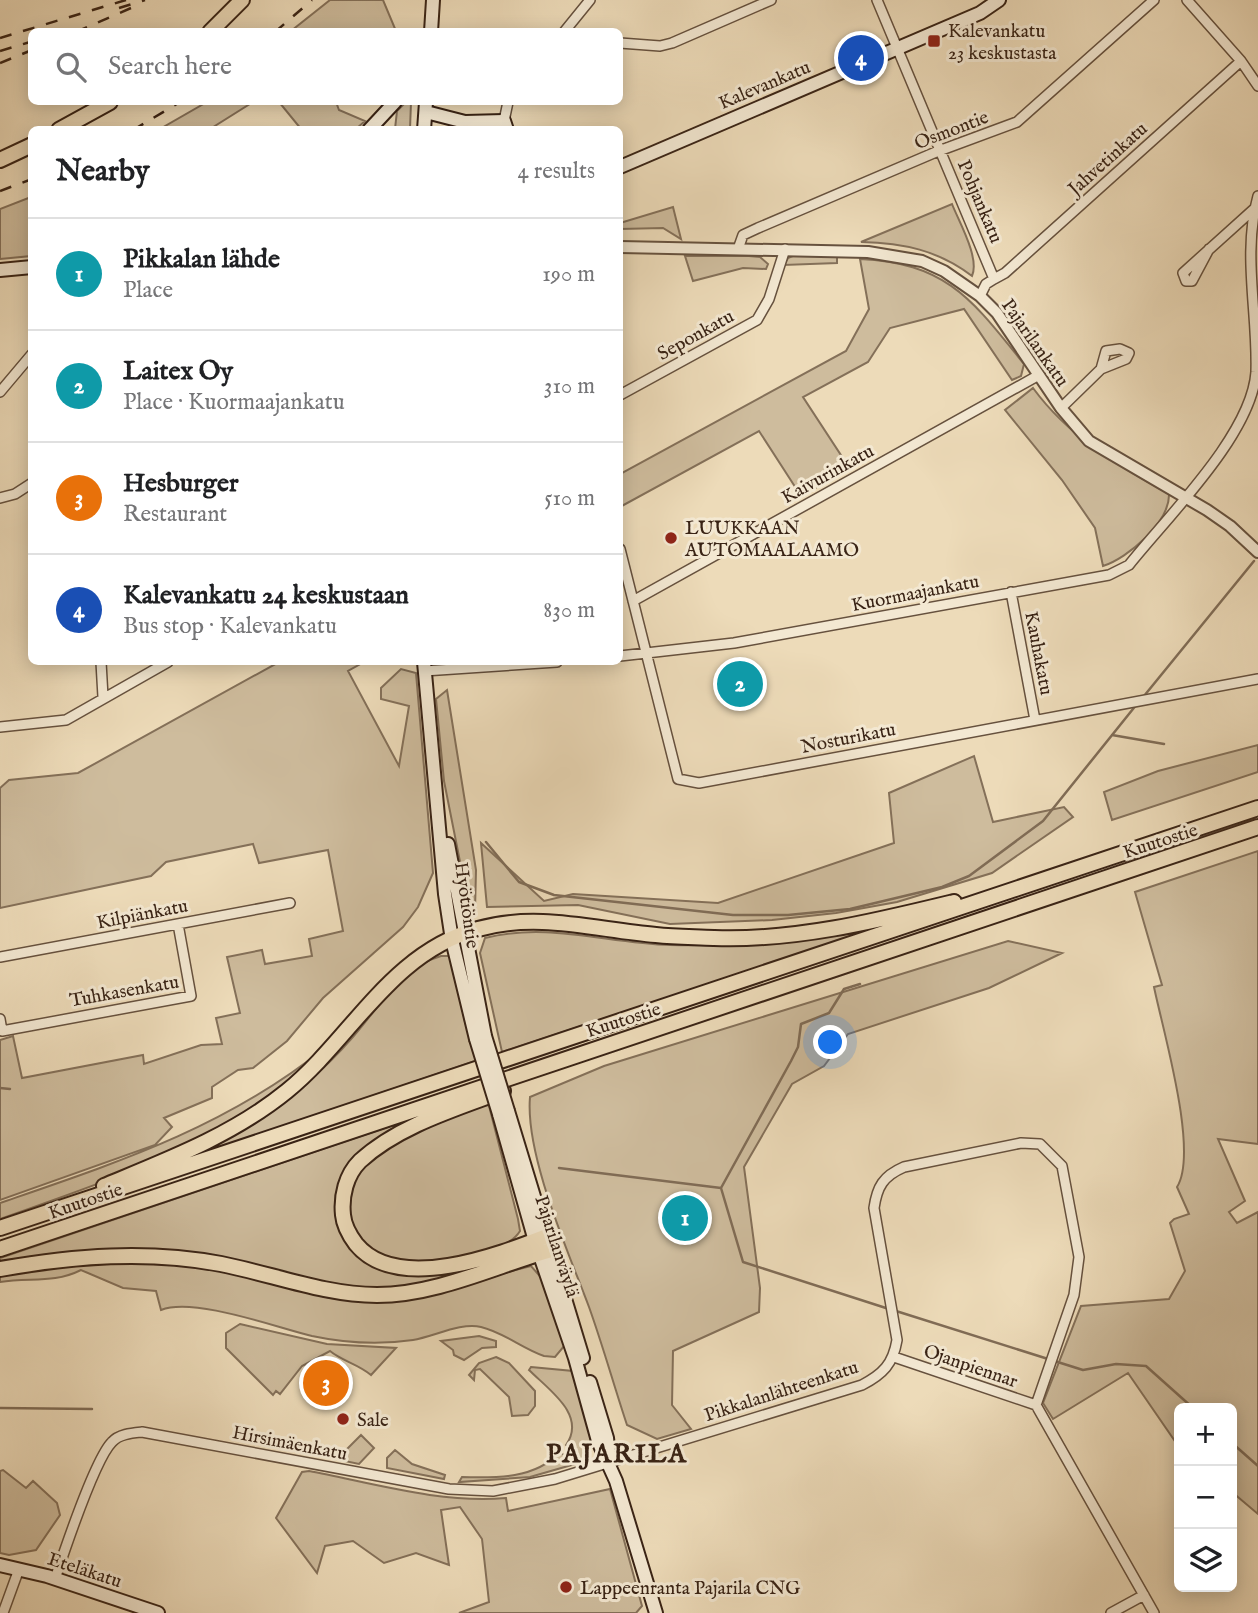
<!DOCTYPE html>
<html lang="en">
<head>
<meta charset="utf-8">
<style>
	:root { --surface:#fff; --page:#f6f6f6; --text:#202124; --muted:#757577; --line:#e0e0e0; --accent:#d93025 }
	body { margin:0; font-family:"IM FELL English",serif; background:var(--page); color:var(--text) }
	.controls { position:absolute; right:21px; bottom:21px; display:grid; overflow:hidden; border-radius:10px; box-shadow:0 4px 18px #0003 }
	.controls button { width:63px; height:63px; display:grid; place-items:center; padding:0; border:0; border-bottom:2px solid var(--line); background:var(--surface); color:var(--text); font:35px sans-serif }
	.you { position:absolute; left:831px; top:1043px; width:24px; height:24px; margin:-18px; border:5px solid #fff; border-radius:50%; background:#1a73e8; box-shadow:0 0 0 10px #1a73e833 }
	.badge { display:grid; place-items:center; width:46px; height:46px; border-radius:50%; background:var(--accent); color:#fff; font-size:23px; font-weight:700 }
	.pin { position:absolute; translate:-50% -50%; border:4px solid #fff; box-shadow:0 2px 7px #0006 }
	.list { margin:0; padding:0; list-style:none }
	h2 { display:flex; justify-content:space-between; align-items:center; height:91px; margin:0; padding:0 28px; font-size:30px }
	h2 small { font-size:23px; font-weight:400; color:var(--muted) }
	.list li { display:grid; grid-template-columns:46px 1fr auto; gap:21px; align-items:center; box-sizing:border-box; height:112px; padding:0 28px; border-top:2px solid var(--line) }
	.list b { display:block; font-size:26px; white-space:nowrap }
	.list p { margin:0; font-size:23px; white-space:nowrap; color:var(--muted) }
	.list em { font-size:23px; font-style:normal; color:var(--muted) }
	.icon { flex:none; width:38px; height:38px; fill:none; stroke:currentColor; stroke-width:2; stroke-linecap:round; stroke-linejoin:round }
	.map { position:relative; flex:none; width:1258px; height:1613px; overflow:hidden }
	.search { position:absolute; background:var(--surface); box-shadow:0 4px 18px #0003; left:28px; top:28px; width:595px; height:77px; display:flex; align-items:center; gap:18px; box-sizing:border-box; padding:0 24px; border-radius:10px; color:var(--muted); font-size:26px }
	.panel { position:absolute; background:var(--surface); box-shadow:0 4px 18px #0003; left:28px; top:126px; width:595px; height:539px; border-radius:10px }
	.map>svg:first-child { display:block }
</style>
</head>
<body>
<div class="map">
<svg width="1258" height="1613" viewBox="0 0 1258 1613">
	<rect width="100%" height="100%" fill="#eddbb9"/>
	<filter id="stains"><feTurbulence type="fractalNoise" baseFrequency=".00286" numOctaves="4"/><feColorMatrix values="0 0 0 0 .2 0 0 0 0 .09 0 0 0 0 .02 0 0 0 .5 -.17"/></filter>
	<radialGradient id="worn" r=".72"><stop offset=".6" stop-color="#630" stop-opacity="0"/><stop offset="1" stop-color="#630" stop-opacity=".3"/></radialGradient>
	<path fill="#cebc9d" stroke="#847059" stroke-width="2" d="M330,0H383L396,31H291Z
		M207,102H253L210,129H160Z
		M279,102H336L339,110L365,121L356,129H301Z
		M406,102H411L410,129H395L397,111Z
		M31,197V256L0,259V209Z
		M952,204C959,222 980,258 972,276C938,250 903,243 861,242Z
		M673,207L681,239L663,228L620,229V223Z
		M795,255L837,256V263L784,265L788,258Z
		M685,256H749L760,257L768,264L766,269L743,268L693,281Z
		M860,259C948,263 973,301 1024,364L1021,376L1012,380L964,309L890,328L868,362L803,397L850,469L801,496L759,431L620,507V474L846,351L869,309Z
		M1033,388C1069,437 1117,465 1169,494C1170,522 1128,558 1103,566L1095,528L1062,480L1005,410Z
		M279,662H364L348,671L399,766L409,706L381,699V688L401,669L416,673L433,873L418,907L403,927L323,998L287,1041L253,1068L238,1070L212,1087V1098L164,1118L172,1127L155,1145L0,1200V1040L13,1036L22,1078L143,1055L144,1064L201,1045L222,1044L216,1018L240,1013L227,957L262,950L265,964L312,956L309,939L343,931L328,850L259,863L253,844L166,862L151,876L0,908V788L9,780L78,773Z
		M447,690L476,870L475,911L467,897L444,781L436,699Z
		M1258,745V772L1112,820L1104,792L1158,771Z
		M974,756L993,822L1064,807L1073,817L992,873L897,902L836,913L772,920L670,924L578,905L487,907L481,843L544,901L573,894L718,903L894,843L889,793Z
		M1258,851V1144L1218,1139L1245,1201L1229,1212L1237,1223L1258,1212V1514L1232,1492V1408H1179V1447L1128,1373L1053,1419L1043,1403L1081,1306L1169,1299L1185,1271L1170,1223L1174,1219L1189,1214L1177,1187C1199,1152 1163,1031 1154,987L1162,985L1135,892Z
		M888,925L502,1052L480,953L485,938C548,922 606,943 670,945C743,947 815,939 888,925Z
		M1008,941L1062,953L989,988L848,1034L824,1066L792,1084L744,1167L760,1288L759,1312L673,1351L672,1405L691,1429L657,1439L627,1425C614,1386 603,1346 589,1307C568,1251 525,1155 530,1097L604,1066Z
		M441,956H452L465,1022L478,1060L158,1169C208,1143 263,1120 306,1083C322,1070 338,1054 352,1038C378,1009 401,967 441,956Z
		M326,1047C304,1069 282,1089 257,1107C186,1156 81,1190 0,1219V1203C119,1162 227,1127 326,1047Z
		M488,1102L518,1219L520,1231C511,1246 490,1249 474,1254C429,1266 345,1274 348,1204C349,1186 358,1169 372,1158C404,1132 450,1118 488,1102Z
		M450,1106L368,1147L337,1200L369,1262C420,1286 476,1264 528,1253L421,1285L370,1290L91,1251L0,1263V1258Z
		M156,1263L210,1268L330,1298L394,1301L531,1266L545,1282L565,1345L555,1357L544,1356C523,1349 503,1332 481,1327C461,1322 433,1337 413,1340C379,1345 345,1343 312,1336C275,1327 194,1297 161,1310L156,1291L123,1288L81,1270C53,1284 30,1277 0,1282V1274L68,1264Z
		M240,1324L327,1344L396,1348L371,1375C358,1364 342,1361 330,1351L302,1366L280,1394L276,1391L273,1395L226,1348V1333Z
		M479,1336L496,1341V1347L482,1348L464,1360L454,1355L453,1350L441,1341Z
		M496,1357L509,1363L535,1391V1406L528,1415L512,1416L509,1397L480,1369L475,1370L474,1380L469,1375L479,1363Z
		M531,1367L573,1371C582,1400 603,1437 582,1462L530,1477L459,1482L462,1477C497,1478 535,1479 560,1452L564,1455L570,1449L566,1445C587,1415 549,1390 529,1370Z
		M361,1435L374,1448L359,1464L340,1460L342,1454Z
		M395,1450L412,1464L445,1475L444,1479L387,1468V1458Z
		M3,1470L26,1488L33,1481L57,1503L60,1515L36,1550L9,1555L0,1553V1471Z
		M309,1471C372,1483 442,1504 506,1498L508,1511L610,1489L642,1606L636,1613H459L489,1602L482,1539L460,1507L441,1510L449,1565L416,1553L384,1563L353,1541L325,1546L317,1573L276,1518L302,1472Z"/>
	<g fill="none" stroke-linecap="round" stroke-linejoin="round">
		<path stroke="#806c56" stroke-width="2.5" d="M1144,696L1254,561
			M1112,735L1164,744
			M486,842L519,882L554,895L733,915H788L850,909L942,887L969,876L1043,821L1137,704
			M860,984L844,989L829,1013L801,1024L798,1047L791,1061L721,1188L743,1262L889,1309
			M0,1088L10,1089
			M559,1168L721,1188
			M896,1311L1083,1370L1116,1364L1146,1366L1193,1408
			M0,1408L92,1409
			M1232,1443L1258,1466"/>
		<defs>
			<path id="minor" d="M877,0L994,279L986,284L980,296
				M1187,0L1241,61L1258,86
				M564,32L590,0
				M620,43L660,46L672,43L771,0
				M504,121L508,102
				M738,249L743,235L758,228L936,152L1017,122L1154,0
				M1209,249L1192,281H1186L1183,273L1254,209
				M994,279L1005,273L1241,61
				M0,392L32,354
				M620,395L757,320L769,299L785,249
				M1061,408L1101,369L1126,359L1129,353L1120,349L1106,351L1101,369
				M0,498L15,494L32,483
				M620,549L678,779L699,783L1258,679
				M1011,592L1035,720
				M633,601L1039,375
				M620,656L734,643L1109,575L1129,565C1168,516 1252,434 1256,372C1258,313 1242,254 1258,196
				M101,662L103,697
				M424,671L557,662
				M0,727L66,720L168,662
				M0,957L290,903
				M0,1019L2,1031L191,996L178,924
				M894,1357L1036,1405
				M1036,1405L1154,1613
				M55,1579C64,1552 95,1459 112,1442C119,1434 132,1433 142,1432L449,1489L493,1491L555,1479L862,1385C883,1374 893,1364 897,1340L874,1208C877,1187 883,1176 904,1167L1021,1143L1040,1144L1062,1166L1079,1257L1074,1295L1036,1405
				M3,1613L19,1569
				M1111,1613L1144,1595"/>
			<path id="tertiary" d="M620,247L868,252L922,261L944,271L980,296L997,313L1061,408L1089,441L1207,510L1230,526L1258,552"/>
			<path id="secondary" d="M431,32L433,0
				M426,112L465,122L504,121L507,130
				M369,130L395,102
				M424,130L426,102
				M620,167L980,13L999,0
				M0,270L32,267
				M424,662L445,894L452,940L476,1039
				M448,844L485,1036
				M508,1111L583,1358
				M499,1114L535,1241L575,1358L598,1441L616,1481L656,1613
				M590,1382L607,1438L609,1456
				M0,1565L47,1576L158,1613"/>
			<path id="primary" d="M210,32L242,0
				M59,130L110,102
				M0,160L32,145"/>
			<path id="trunk" d="M503,1091C455,1109 398,1126 360,1161C346,1175 341,1196 343,1215C344,1226 350,1236 356,1244C397,1294 498,1255 547,1236
				M104,1186C167,1160 233,1135 287,1091C351,1039 391,952 478,929C538,912 596,930 656,935C675,937 695,937 714,938C795,941 876,921 954,902
				M0,1228L1258,808
				M0,1249L1258,827
				M0,1269C74,1256 147,1250 221,1264C272,1274 325,1295 377,1295C436,1295 495,1266 551,1250"/>
		</defs>
		<use href="#minor" stroke="#66513e" stroke-width="12"/>
		<use href="#tertiary" stroke="#66513e" stroke-width="14"/>
		<use href="#secondary" stroke="#392315" stroke-width="16"/>
		<use href="#primary" stroke="#392315" stroke-width="18"/>
		<use href="#trunk" stroke="#392315" stroke-width="18"/>
		<use href="#minor" stroke="#f3e8d2" stroke-width="9"/>
		<use href="#tertiary" stroke="#f3e8d2" stroke-width="10"/>
		<use href="#secondary" stroke="#f3e8d2" stroke-width="12"/>
		<use href="#primary" stroke="#eddbb9" stroke-width="14"/>
		<use href="#trunk" stroke="#eddbb9" stroke-width="14"/>
		<path stroke="#392315" stroke-width="2.5" stroke-dasharray="12 12" stroke-linecap="butt" d="M119,8L145,0
			M76,32L131,8
			M275,32L312,0
			M0,38L126,0
			M0,51L30,42
			M0,63L32,50
			M133,130L180,102
			M0,191L32,179"/>
		<defs>
			<path id="secondary-bridge" d="M485,1036L508,1111
				M476,1039L499,1114"/>
		</defs>
		<use href="#secondary-bridge" stroke="#392315" stroke-width="16" stroke-linecap="butt"/>
		<use href="#secondary-bridge" stroke="#f3e8d2" stroke-width="12"/>
	</g>
	<g fill="#8f2418" stroke="#f3e8d2" stroke-width="2.5">
		<rect x="927" y="34" width="14" height="14" rx="3.5"/>
		<circle cx="671" cy="538" r="7"/>
		<circle cx="343" cy="1419" r="7"/>
		<circle cx="566" cy="1587" r="7"/>
	</g>
	<g text-anchor="middle" stroke-width="6" stroke-linejoin="round" paint-order="stroke">
		<g font-size="19" fill="#392315" stroke="#f3e8d2" text-anchor="start">
			<text x="948" y="37">Kalevankatu<tspan x="948" dy="22">23 keskustasta</tspan></text>
			<text x="685" y="534">LUUKKAAN<tspan x="685" dy="22">AUTOMAALAAMO</tspan></text>
			<text x="357" y="1426">Sale</text>
			<text x="580" y="1594">Lappeenranta Pajarila CNG</text>
		</g>
		<g font-size="19" fill="#392315" stroke="#f3e8d2">
			<text transform="translate(764 84) rotate(-23)" y="7">Kalevankatu</text>
			<text transform="translate(951 129) rotate(-21)" y="7">Osmontie</text>
			<text transform="translate(1107 158) rotate(-42)" y="7">Jahvetinkatu</text>
			<text transform="translate(981 201) rotate(67)" y="7">Pohjankatu</text>
			<text transform="translate(695 334) rotate(-29)" y="7">Seponkatu</text>
			<text transform="translate(1036 342) rotate(55)" y="7">Pajarilankatu</text>
			<text transform="translate(827 473) rotate(-29)" y="7">Kaivurinkatu</text>
			<text transform="translate(915 592) rotate(-11)" y="7">Kuormaajankatu</text>
			<text transform="translate(1040 653) rotate(79)" y="7">Kauhakatu</text>
			<text transform="translate(848 737) rotate(-11)" y="7">Nosturikatu</text>
			<text transform="translate(1160 840) rotate(-18)" y="7">Kuutostie</text>
			<text transform="translate(468 905) rotate(82)" y="7">Hyötiöntie</text>
			<text transform="translate(142 913) rotate(-11)" y="7">Kilpiänkatu</text>
			<text transform="translate(124 990) rotate(-10)" y="7">Tuhkasenkatu</text>
			<text transform="translate(623 1019) rotate(-18)" y="7">Kuutostie</text>
			<text transform="translate(85 1200) rotate(-19)" y="7">Kuutostie</text>
			<text transform="translate(558 1246) rotate(72)" y="7">Pajarilanväylä</text>
			<text transform="translate(971 1365) rotate(19)" y="7">Ojanpiennar</text>
			<text transform="translate(781 1390) rotate(-18)" y="7">Pikkalanlähteenkatu</text>
			<text transform="translate(290 1442) rotate(11)" y="7">Hirsimäenkatu</text>
			<text transform="translate(85 1569) rotate(18)" y="7">Eteläkatu</text>
		</g>
		<g font-size="26" font-weight="bold" letter-spacing="2" fill="#392315" stroke="#f3e8d2">
			<text x="617" y="1462">PAJARILA</text>
		</g>
	</g>
	<rect width="100%" height="100%" filter="url(#stains)"/>
	<rect width="100%" height="100%" fill="url(#worn)"/>
</svg>
<div class="controls">
<button>+</button>
<button>−</button>
<button><svg class="icon" aria-label="layers" viewBox="0 0 24 24"><path d="M12 4l9 5-9 5-9-5zM3 14l9 5 9-5"/></svg></button>
</div>
<div class="you"></div>
<div class="pin badge" style="left:685px;top:1218px;background:#0f9aa8">1</div>
<div class="pin badge" style="left:740px;top:684px;background:#0f9aa8">2</div>
<div class="pin badge" style="left:326px;top:1383px;background:#e8710a">3</div>
<div class="pin badge" style="left:861px;top:58px;background:#1a4fb4">4</div>
<div class="search"><svg class="icon" aria-label="search" viewBox="0 0 24 24"><circle cx="10" cy="10" r="6"/><path d="M15 15l6 6"/></svg>Search here</div>
<section class="panel">
<h2>Nearby<small>4 results</small></h2>
<ul class="list">
<li><span class="badge" style="background:#0f9aa8">1</span><div><b>Pikkalan lähde</b><p>Place</p></div><em>190 m</em></li>
<li><span class="badge" style="background:#0f9aa8">2</span><div><b>Laitex Oy</b><p>Place · Kuormaajankatu</p></div><em>310 m</em></li>
<li><span class="badge" style="background:#e8710a">3</span><div><b>Hesburger</b><p>Restaurant</p></div><em>510 m</em></li>
<li><span class="badge" style="background:#1a4fb4">4</span><div><b>Kalevankatu 24 keskustaan</b><p>Bus stop · Kalevankatu</p></div><em>830 m</em></li>
</ul>
</section>
</div>
</body>
</html>
